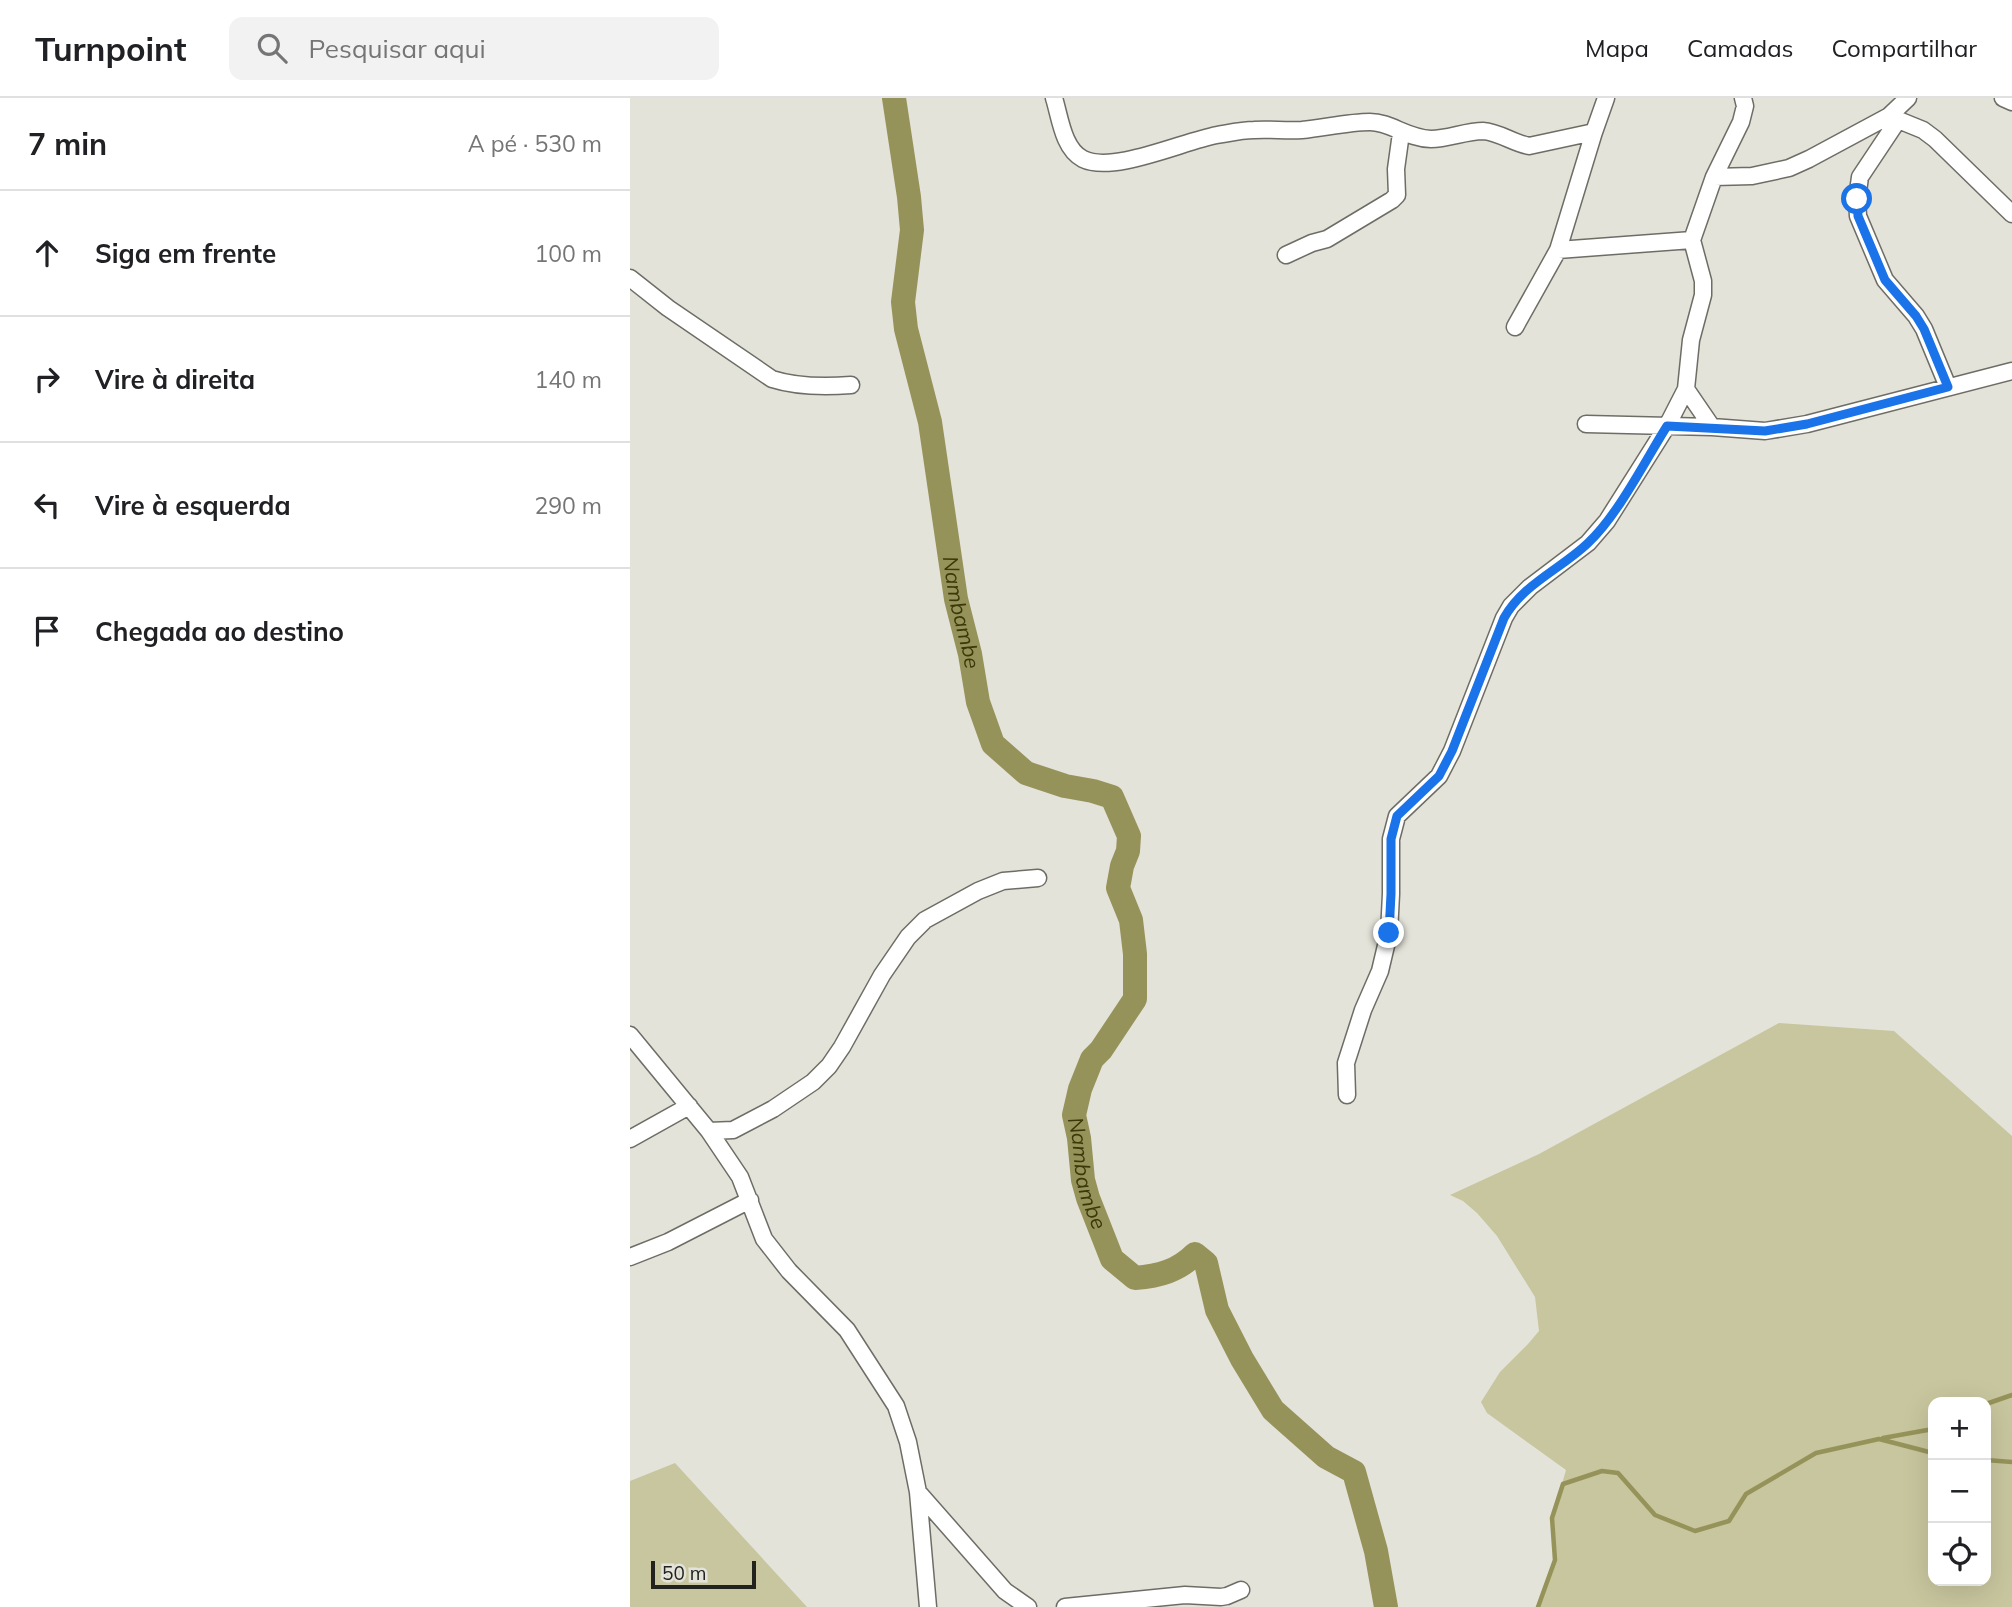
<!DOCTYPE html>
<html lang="pt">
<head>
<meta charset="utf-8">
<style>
	:root { --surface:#fff; --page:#f2f2f2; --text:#202124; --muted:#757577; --line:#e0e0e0 }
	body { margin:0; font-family:Mulish,sans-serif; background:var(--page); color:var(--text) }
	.controls { position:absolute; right:21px; bottom:21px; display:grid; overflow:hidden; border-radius:14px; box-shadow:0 7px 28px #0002 }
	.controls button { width:63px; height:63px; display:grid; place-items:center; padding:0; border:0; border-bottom:2px solid var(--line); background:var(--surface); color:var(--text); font:35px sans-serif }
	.scale { position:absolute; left:21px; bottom:18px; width:105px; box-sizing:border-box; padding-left:7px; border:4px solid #22221e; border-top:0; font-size:19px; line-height:24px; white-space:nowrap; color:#22221e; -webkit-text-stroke:5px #e3e3da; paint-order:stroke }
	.stop { position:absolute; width:21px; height:21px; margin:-16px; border:5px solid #1a73e8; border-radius:50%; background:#fff }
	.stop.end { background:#1a73e8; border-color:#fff; box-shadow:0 2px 7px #0008 }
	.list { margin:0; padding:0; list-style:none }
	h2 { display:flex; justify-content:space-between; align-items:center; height:91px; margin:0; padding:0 28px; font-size:30px }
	h2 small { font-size:23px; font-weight:400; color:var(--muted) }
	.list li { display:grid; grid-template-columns:46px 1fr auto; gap:21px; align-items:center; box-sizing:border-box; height:126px; padding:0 28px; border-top:2px solid var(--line) }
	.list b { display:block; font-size:26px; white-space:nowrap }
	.list em { font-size:23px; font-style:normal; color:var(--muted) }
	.icon { flex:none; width:38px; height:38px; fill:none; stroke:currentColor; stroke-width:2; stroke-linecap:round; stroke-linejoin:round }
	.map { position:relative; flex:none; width:1382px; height:1509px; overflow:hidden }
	header { display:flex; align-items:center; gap:42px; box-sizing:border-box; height:98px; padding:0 35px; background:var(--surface); border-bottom:2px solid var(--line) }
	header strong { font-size:33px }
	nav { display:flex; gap:38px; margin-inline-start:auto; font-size:24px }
	.search { width:490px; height:63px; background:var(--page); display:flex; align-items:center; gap:18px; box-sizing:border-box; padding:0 24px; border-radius:14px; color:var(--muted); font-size:26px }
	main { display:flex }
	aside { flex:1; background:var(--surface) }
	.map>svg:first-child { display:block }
</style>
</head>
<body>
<header>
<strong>Turnpoint</strong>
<div class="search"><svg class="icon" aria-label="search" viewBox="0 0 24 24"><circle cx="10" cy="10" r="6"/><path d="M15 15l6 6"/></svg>Pesquisar aqui</div>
<nav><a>Mapa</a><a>Camadas</a><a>Compartilhar</a></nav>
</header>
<main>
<aside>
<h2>7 min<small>A pé · 530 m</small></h2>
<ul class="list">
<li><svg class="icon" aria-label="ahead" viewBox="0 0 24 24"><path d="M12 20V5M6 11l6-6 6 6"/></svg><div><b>Siga em frente</b></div><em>100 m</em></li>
<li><svg class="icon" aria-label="right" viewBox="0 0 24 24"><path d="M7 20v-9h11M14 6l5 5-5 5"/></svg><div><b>Vire à direita</b></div><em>140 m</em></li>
<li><svg class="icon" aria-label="left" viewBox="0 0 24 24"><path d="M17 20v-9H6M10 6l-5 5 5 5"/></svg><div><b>Vire à esquerda</b></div><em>290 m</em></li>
<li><svg class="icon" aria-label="arrive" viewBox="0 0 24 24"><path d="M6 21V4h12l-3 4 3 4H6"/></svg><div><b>Chegada ao destino</b></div></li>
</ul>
</aside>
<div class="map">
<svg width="1382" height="1509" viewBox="0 0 1382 1509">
	<rect width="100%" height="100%" fill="#e3e3da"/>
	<path fill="#c8c69e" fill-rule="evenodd" d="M1149,925L1264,933L1382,1038V1509H908L924,1462L922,1420L936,1372L857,1315L851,1304L870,1274L898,1246L909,1233L905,1199L867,1138L847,1115L833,1103L820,1097L909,1056ZM1356,1304V1483H1303V1304Z
		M45,1365L177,1509H0V1383Z"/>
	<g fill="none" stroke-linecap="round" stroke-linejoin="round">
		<path stroke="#96935a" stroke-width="4.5" d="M1356,1306L1382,1297
			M1253,1340L1303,1331
			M1356,1362L1382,1364
			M908,1509L925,1462L922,1420L933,1386L972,1373L988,1375L1025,1417L1065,1433L1099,1423L1116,1396L1186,1355L1249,1341L1303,1355"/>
		<path stroke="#96935a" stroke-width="24" id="s1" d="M264,0L279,99L282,132L273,204L276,231L300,324L326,501L340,556L348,604L363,646L396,675L435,688L463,693L482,699L499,738L498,753L492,768L488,790L501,822L505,856V901L471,952L462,961L450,991L444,1017L449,1040L453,1082L458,1100L482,1161L505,1180C529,1178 548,1173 565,1156L576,1165L587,1212L612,1261L643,1312L696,1359L724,1374L746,1453L756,1509"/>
		<defs>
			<path id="minor" d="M424,0C430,19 433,51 453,61C483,76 554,43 587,37C599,35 612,32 624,32C640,31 656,33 672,32C694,30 718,24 740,24C761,24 776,40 801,41C818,41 836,33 853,33C869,34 883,45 899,48L964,34
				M1373,0L1382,4
				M1261,19L1293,32L1305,41L1382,116
				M1268,22L1230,79L1227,101L1228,118L1255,182L1286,218L1294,231L1318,289
				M1084,79L1122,78L1159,70L1179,61L1259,18L1278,0
				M928,152L1062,142
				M656,157L682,145L697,141L762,102L767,97L766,71L771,35
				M0,180L38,210L142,281C167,289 195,289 221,287
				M885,229L928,152L964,34L976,0
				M1056,291L1082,329
				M956,326L1082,329L1135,333L1177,326L1382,273
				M0,937L79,1033L110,1079L134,1141L159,1173L217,1232L266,1308L278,1344L288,1394L298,1509
				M717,997L716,965L733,912L750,873L759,835L761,796V741L767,718L809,678L822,653L874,520L881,508L900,489L958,445L977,423L1037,328L1056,291L1061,242L1073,197V183L1062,142L1084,79L1111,24L1115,8L1113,0
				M79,1033L103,1032L143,1011L183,984L199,968L212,949L252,877L278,839L295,822L348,793L373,783L408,780
				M0,1041L59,1008
				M0,1159L38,1144L120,1102
				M288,1394L375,1493L398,1509
				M435,1509L555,1497L591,1499L597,1498L611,1492"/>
		</defs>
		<use href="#minor" stroke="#6e6d65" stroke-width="19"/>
		<use href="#minor" stroke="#fff" stroke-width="16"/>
	</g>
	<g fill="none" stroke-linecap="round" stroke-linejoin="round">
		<path stroke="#1a73e8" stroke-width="9" d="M759,835L761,796V741L767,718L809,678L822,653L874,520C893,486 931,471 958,445C988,417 1015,363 1037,328L1135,333L1177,326L1318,289L1294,231L1286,218L1255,182L1228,118L1227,101"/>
	</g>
	<g text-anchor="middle" stroke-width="5" stroke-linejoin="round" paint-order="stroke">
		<g font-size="21" font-style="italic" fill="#3b3809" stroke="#e3e3da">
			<text dy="7" stroke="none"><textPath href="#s1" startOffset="522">Nambambe</textPath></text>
			<text dy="7" stroke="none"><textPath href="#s1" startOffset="1194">Nambambe</textPath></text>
		</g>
	</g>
</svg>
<div class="controls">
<button>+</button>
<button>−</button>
<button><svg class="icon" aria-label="locate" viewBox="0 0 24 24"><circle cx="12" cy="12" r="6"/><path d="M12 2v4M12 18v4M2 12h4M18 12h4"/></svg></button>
</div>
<div class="scale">50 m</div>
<div class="stop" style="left:1227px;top:101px"></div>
<div class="stop end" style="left:759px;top:835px"></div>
</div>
</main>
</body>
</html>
